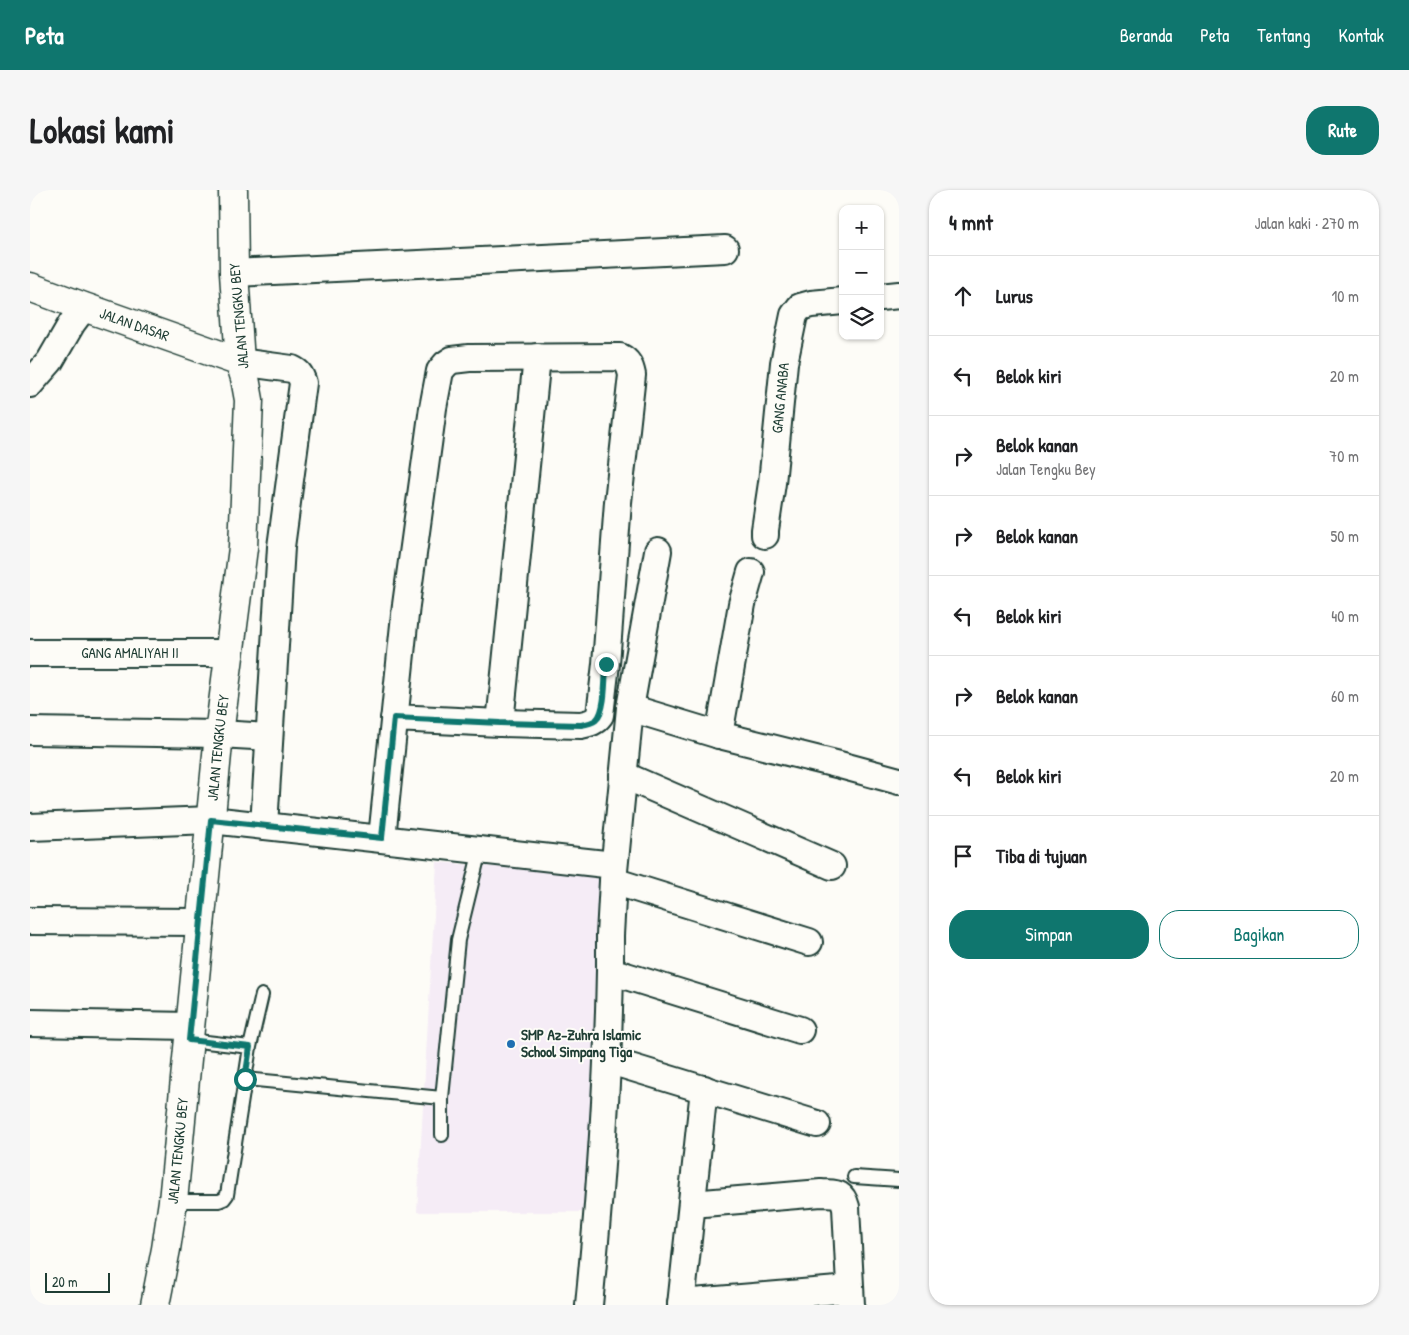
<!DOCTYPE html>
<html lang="id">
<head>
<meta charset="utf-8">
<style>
	:root { --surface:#fff; --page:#f6f6f6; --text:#202124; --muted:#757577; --line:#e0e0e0; --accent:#0f766e }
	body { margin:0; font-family:"Patrick Hand",sans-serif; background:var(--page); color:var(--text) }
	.controls { position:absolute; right:15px; top:15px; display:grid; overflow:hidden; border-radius:10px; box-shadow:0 1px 4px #0004 }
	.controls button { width:45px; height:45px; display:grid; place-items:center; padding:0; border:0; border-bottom:1px solid var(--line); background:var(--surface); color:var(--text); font:25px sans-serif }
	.scale { position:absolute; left:15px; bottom:12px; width:65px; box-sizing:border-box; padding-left:5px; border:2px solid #1f3d34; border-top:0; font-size:14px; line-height:18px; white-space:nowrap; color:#1f3d34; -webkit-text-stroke:4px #fdfcf7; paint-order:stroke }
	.stop { position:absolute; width:15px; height:15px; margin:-11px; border:4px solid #0f766e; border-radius:50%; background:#fff }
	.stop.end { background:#0f766e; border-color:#fff; box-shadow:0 1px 5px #0008 }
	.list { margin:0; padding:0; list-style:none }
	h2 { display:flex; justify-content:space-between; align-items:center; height:65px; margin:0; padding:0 20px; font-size:21px }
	h2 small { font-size:16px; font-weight:400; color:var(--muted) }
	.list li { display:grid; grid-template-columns:32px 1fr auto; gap:15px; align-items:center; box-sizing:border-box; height:80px; padding:0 20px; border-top:1px solid var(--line) }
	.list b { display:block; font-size:19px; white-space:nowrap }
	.list p { margin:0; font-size:16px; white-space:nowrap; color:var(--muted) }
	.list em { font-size:16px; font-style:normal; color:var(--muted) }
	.actions { display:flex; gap:10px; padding:15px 20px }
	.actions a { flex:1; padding:11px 0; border:1px solid var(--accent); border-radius:20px; text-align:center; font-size:18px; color:var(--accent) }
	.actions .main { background:var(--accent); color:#fff }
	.icon { flex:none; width:28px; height:28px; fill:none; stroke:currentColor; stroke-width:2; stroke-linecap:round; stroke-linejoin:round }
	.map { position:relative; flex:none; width:869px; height:1115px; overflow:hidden; border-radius:20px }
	header { display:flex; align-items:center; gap:30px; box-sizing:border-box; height:70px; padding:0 25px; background:var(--accent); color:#fff }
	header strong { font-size:24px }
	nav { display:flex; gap:28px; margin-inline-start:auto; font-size:18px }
	.intro { display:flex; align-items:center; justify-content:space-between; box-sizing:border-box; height:120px; padding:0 30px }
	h1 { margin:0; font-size:35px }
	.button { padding:12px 22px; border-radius:20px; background:var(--accent); color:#fff; font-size:18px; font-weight:700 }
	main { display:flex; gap:30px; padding:0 30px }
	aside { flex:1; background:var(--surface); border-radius:20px; box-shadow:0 1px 4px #0004 }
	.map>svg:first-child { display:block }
</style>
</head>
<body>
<header>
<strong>Peta</strong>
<nav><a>Beranda</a><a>Peta</a><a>Tentang</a><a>Kontak</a></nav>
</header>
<div class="intro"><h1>Lokasi kami</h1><a class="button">Rute</a></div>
<main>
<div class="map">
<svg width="869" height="1115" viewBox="0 0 869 1115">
	<rect width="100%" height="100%" fill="#fdfcf7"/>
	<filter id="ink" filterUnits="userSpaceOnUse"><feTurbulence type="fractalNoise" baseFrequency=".02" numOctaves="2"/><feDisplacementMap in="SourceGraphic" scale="10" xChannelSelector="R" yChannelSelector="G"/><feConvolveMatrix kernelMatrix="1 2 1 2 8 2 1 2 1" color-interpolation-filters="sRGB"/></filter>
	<g filter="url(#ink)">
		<path fill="#f5ecf6" d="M407,672L573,686L556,1022H387Z"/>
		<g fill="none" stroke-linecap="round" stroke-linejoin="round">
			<defs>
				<path id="lane" d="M220,857L232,805
					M215,889L412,908
					M412,945V908L428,750L450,660
					M824,987L869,990
					M143,1011H189L194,1009L197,1005L220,857L159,850"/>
				<g id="street">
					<path d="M204,83L695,59"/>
					<path d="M850,107L869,105"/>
					<path d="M210,172L262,179C269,182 271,186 273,193L251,357L234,636"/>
					<path d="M0,194L20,171L42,133L54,117"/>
					<path id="s1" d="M735,345V340L742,293L754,173L764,125L770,117L781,114L813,111"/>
					<path d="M628,361L600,518L583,691L580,745V781L770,840"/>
					<path id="s2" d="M0,463H200"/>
					<path d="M600,518L689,545L810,575L869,591"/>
					<path d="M470,533L507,167"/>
					<path d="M0,541L189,544L239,547"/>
					<path d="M689,545L712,414L721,382"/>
					<path d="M593,585L802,676"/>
					<path d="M0,637L181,630L584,675"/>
					<path d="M352,648L376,415L403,218L410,181L416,174L422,170L439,168L590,167C598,171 600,176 602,185L588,312L576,474L570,525C565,532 560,533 551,535L470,533L364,528"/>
					<path d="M583,691L779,752"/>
					<path d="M0,731L171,732"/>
					<path d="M0,833L160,836"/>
					<path d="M577,870L787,934"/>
					<path d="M662,1014L791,1003C805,1004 812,1001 816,1017L821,1115"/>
					<path d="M651,1113L820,1099"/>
					<path d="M559,1115C570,1004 578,892 580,781"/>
					<path d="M651,1115L674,899"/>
				</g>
				<g id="secondary">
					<path id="s3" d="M0,97L54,117L210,172"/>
					<path id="s4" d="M125,1115L136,1059L143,1011L189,544L213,358L219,210L215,188L210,172L204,83L203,0"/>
				</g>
			</defs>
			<use href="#lane" stroke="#1f3d34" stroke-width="16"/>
			<use href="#street" stroke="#1f3d34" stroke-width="30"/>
			<use href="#secondary" stroke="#1f3d34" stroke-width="31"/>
			<use href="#lane" stroke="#fdfcf7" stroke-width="12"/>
			<use href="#street" stroke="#fdfcf7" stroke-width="26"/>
			<use href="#secondary" stroke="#fdfcf7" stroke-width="28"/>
		</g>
	</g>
	<g fill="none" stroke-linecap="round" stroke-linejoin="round" filter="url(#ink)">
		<path stroke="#0f766e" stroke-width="6" d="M215,889L220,857L159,850L181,630L352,648L364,528L470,533L551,535C557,534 562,533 566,530C576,522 575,487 576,474"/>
	</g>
	<circle fill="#1f6fb2" stroke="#fdfcf7" stroke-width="2" cx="481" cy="854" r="5"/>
	<g text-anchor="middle" stroke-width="4" stroke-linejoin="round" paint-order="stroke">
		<g font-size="15" fill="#1f3d34" stroke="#fdfcf7">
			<text transform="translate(209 126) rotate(-95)" y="5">JALAN TENGKU BEY</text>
			<text dy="5" stroke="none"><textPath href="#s3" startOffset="111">JALAN DASAR</textPath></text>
			<text dy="5" stroke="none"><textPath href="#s1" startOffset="138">GANG ANABA</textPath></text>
			<text dy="5" stroke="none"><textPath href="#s2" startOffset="100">GANG AMALIYAH II</textPath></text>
			<text dy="5" stroke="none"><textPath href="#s4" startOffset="561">JALAN TENGKU BEY</textPath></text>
			<text dy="5" stroke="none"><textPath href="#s4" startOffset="156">JALAN TENGKU BEY</textPath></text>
		</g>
		<g font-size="15" font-weight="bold" fill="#1f3d34" stroke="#fdfcf7" text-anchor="start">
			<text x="491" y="850">SMP Az-Zuhra Islamic<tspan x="491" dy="17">School Simpang Tiga</tspan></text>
		</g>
	</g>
</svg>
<div class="controls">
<button>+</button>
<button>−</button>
<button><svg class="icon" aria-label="layers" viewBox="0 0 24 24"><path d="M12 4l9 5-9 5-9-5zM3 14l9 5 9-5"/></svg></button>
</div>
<div class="scale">20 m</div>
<div class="stop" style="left:215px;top:889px"></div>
<div class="stop end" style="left:576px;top:474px"></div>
</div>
<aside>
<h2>4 mnt<small>Jalan kaki · 270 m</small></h2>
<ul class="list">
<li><svg class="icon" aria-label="ahead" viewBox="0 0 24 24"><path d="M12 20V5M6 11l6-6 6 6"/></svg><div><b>Lurus</b></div><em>10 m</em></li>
<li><svg class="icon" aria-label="left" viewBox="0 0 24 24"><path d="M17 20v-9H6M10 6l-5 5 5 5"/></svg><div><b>Belok kiri</b></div><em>20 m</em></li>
<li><svg class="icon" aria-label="right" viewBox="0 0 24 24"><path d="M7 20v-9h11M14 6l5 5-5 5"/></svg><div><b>Belok kanan</b><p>Jalan Tengku Bey</p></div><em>70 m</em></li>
<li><svg class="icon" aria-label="right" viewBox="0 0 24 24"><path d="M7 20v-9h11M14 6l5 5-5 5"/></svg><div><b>Belok kanan</b></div><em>50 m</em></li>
<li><svg class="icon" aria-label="left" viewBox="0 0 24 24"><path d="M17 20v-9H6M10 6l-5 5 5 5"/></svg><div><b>Belok kiri</b></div><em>40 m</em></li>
<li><svg class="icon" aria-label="right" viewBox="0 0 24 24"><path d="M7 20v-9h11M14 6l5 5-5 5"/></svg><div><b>Belok kanan</b></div><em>60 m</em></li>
<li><svg class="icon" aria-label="left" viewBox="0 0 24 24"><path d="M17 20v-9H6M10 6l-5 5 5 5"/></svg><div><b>Belok kiri</b></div><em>20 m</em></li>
<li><svg class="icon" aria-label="arrive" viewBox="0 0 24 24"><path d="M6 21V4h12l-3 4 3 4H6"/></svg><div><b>Tiba di tujuan</b></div></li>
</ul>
<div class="actions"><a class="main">Simpan</a><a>Bagikan</a></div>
</aside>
</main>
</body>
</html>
